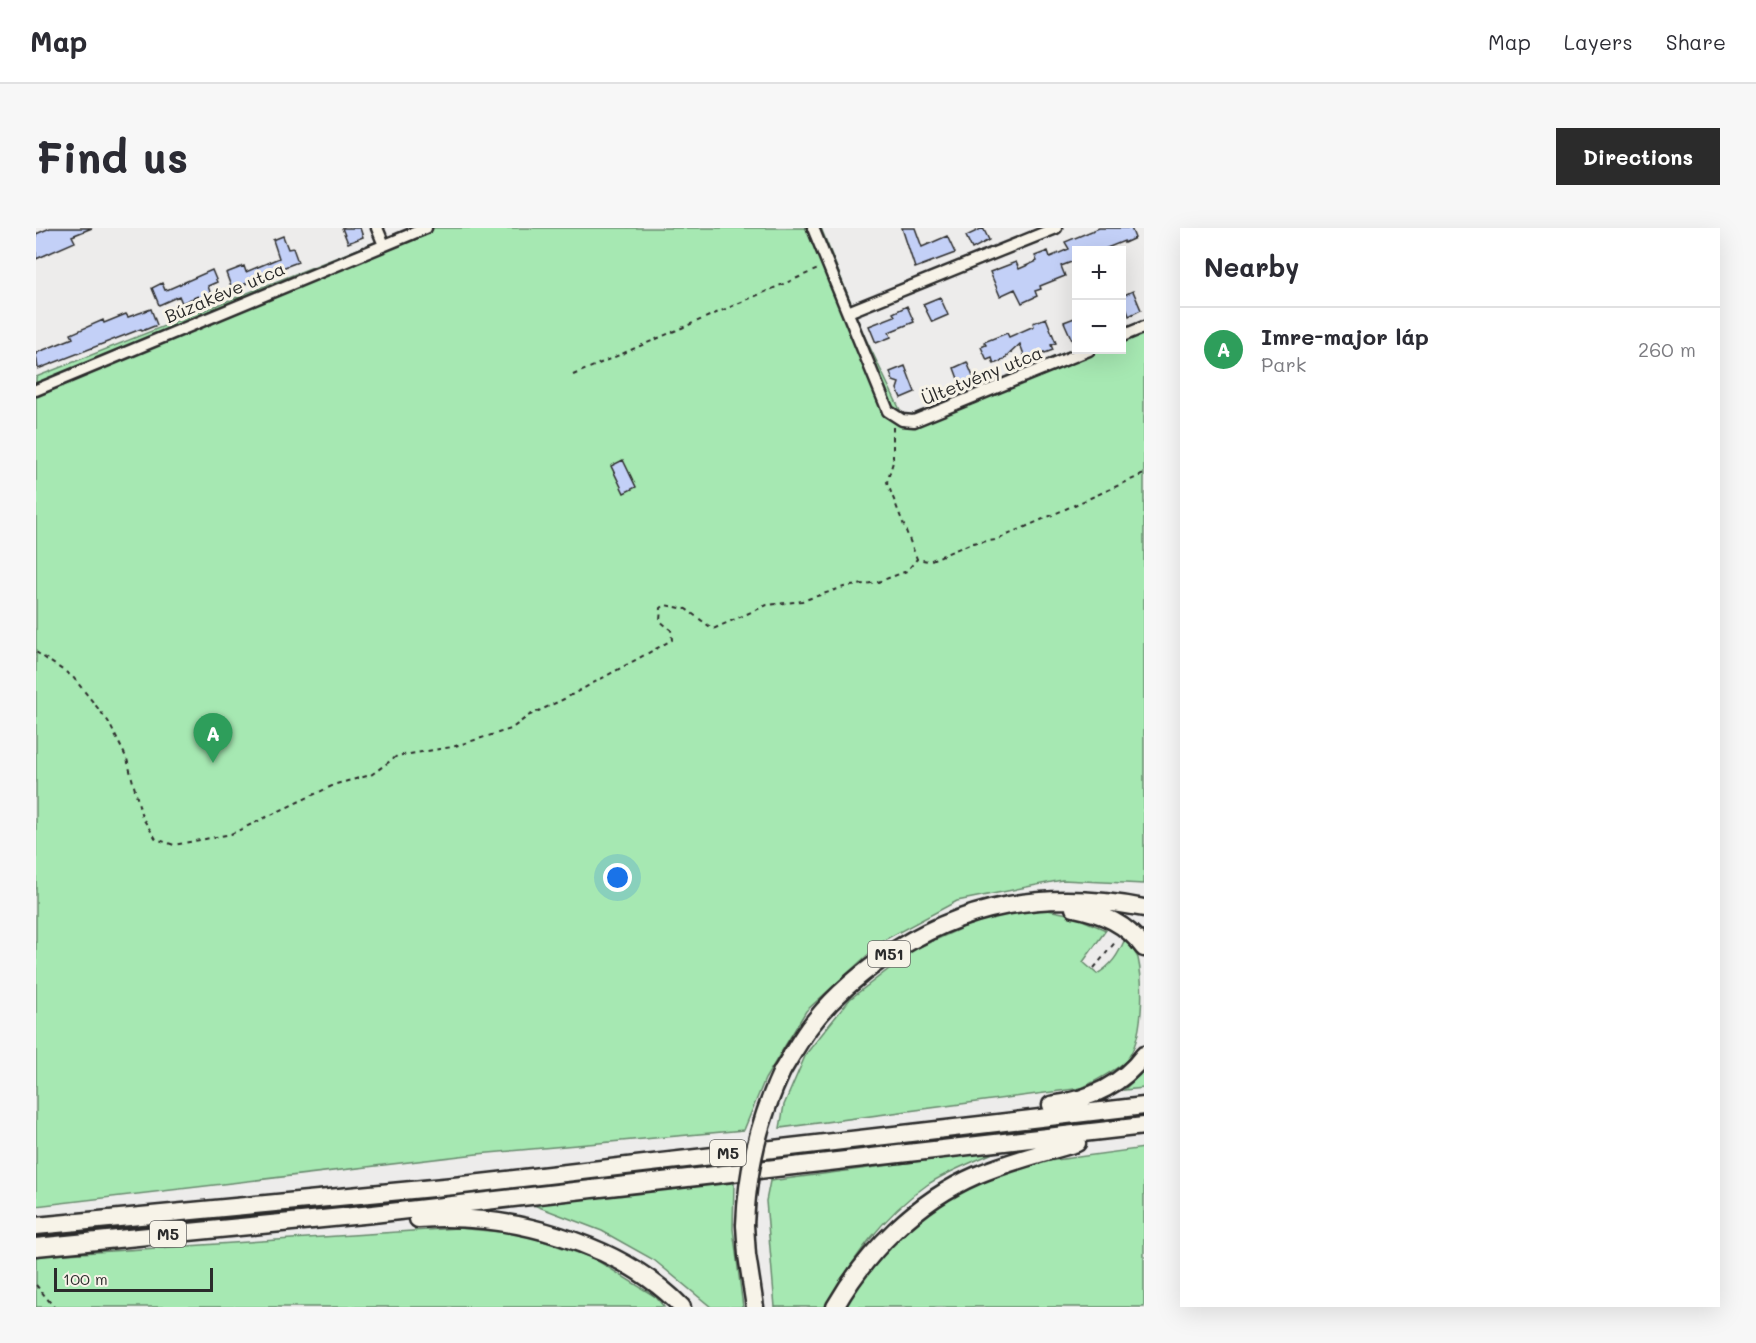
<!DOCTYPE html>
<html lang="en">
<head>
<meta charset="utf-8">
<style>
	:root { --surface:#fff; --page:#f7f7f7; --text:#2b2b33; --muted:#7c7c81; --line:#e1e1e2; --accent:#2b2b2b }
	body { margin:0; font-family:Mali,sans-serif; background:var(--page); color:var(--text) }
	.controls { position:absolute; right:18px; top:18px; display:grid; overflow:hidden; border-radius:0px; box-shadow:0 6px 24px #0002 }
	.controls button { width:54px; height:54px; display:grid; place-items:center; padding:0; border:0; border-bottom:2px solid var(--line); background:var(--surface); color:var(--text); font:30px sans-serif }
	.scale { position:absolute; left:18px; bottom:15px; width:159px; box-sizing:border-box; padding-left:6px; border:3px solid #2b2b2b; border-top:0; font-size:16px; line-height:21px; white-space:nowrap; color:#2b2b2b; -webkit-text-stroke:4px #f7f3e8; paint-order:stroke }
	.you { position:absolute; left:582px; top:650px; width:21px; height:21px; margin:-15px; border:4px solid #fff; border-radius:50%; background:#1a73e8; box-shadow:0 0 0 9px #1a73e833 }
	.badge { display:grid; place-items:center; width:39px; height:39px; border-radius:50%; background:var(--accent); color:#fff; font-size:20px; font-weight:700 }
	.pin { position:absolute; translate:-50% -50px; filter:drop-shadow(0 2px 3px #0008) }
	.pin::after { content:''; position:absolute; top:32px; width:21px; height:18px; background:inherit; clip-path:polygon(0 0,100% 0,50% 100%) }
	.list { margin:0; padding:0; list-style:none }
	h2 { display:flex; justify-content:space-between; align-items:center; height:78px; margin:0; padding:0 24px; font-size:26px }
	h2 small { font-size:20px; font-weight:400; color:var(--muted) }
	.list li { display:grid; grid-template-columns:39px 1fr auto; gap:18px; align-items:center; box-sizing:border-box; height:84px; padding:0 24px; border-top:2px solid var(--line) }
	.list b { display:block; font-size:22px; white-space:nowrap }
	.list p { margin:0; font-size:20px; white-space:nowrap; color:var(--muted) }
	.list em { font-size:20px; font-style:normal; color:var(--muted) }
	.map { position:relative; flex:none; width:1108px; height:1079px; overflow:hidden; border-radius:0px }
	header { display:flex; align-items:center; gap:36px; box-sizing:border-box; height:84px; padding:0 30px; background:var(--surface); border-bottom:2px solid var(--line) }
	header strong { font-size:28px }
	nav { display:flex; gap:33px; margin-inline-start:auto; font-size:21px }
	.intro { display:flex; align-items:center; justify-content:space-between; box-sizing:border-box; height:144px; padding:0 36px }
	h1 { margin:0; font-size:42px }
	.button { padding:15px 27px; border-radius:0px; background:var(--accent); color:#fff; font-size:21px; font-weight:700 }
	main { display:flex; gap:36px; padding:0 36px }
	aside { flex:1; background:var(--surface); border-radius:0px; box-shadow:0 6px 24px #0002 }
	.map>svg:first-child { display:block }
</style>
</head>
<body>
<header>
<strong>Map</strong>
<nav><a>Map</a><a>Layers</a><a>Share</a></nav>
</header>
<div class="intro"><h1>Find us</h1><a class="button">Directions</a></div>
<main>
<div class="map">
<svg width="1108" height="1079" viewBox="0 0 1108 1079">
	<rect width="100%" height="100%" fill="#edeceb"/>
	<filter id="ink" filterUnits="userSpaceOnUse"><feTurbulence type="fractalNoise" baseFrequency=".0167" numOctaves="2"/><feDisplacementMap in="SourceGraphic" scale="12" xChannelSelector="R" yChannelSelector="G"/><feConvolveMatrix kernelMatrix="1 2 1 2 8 2 1 2 1" color-interpolation-filters="sRGB"/></filter>
	<g filter="url(#ink)">
		<path fill="#a6e8b2" stroke="#688a6e" stroke-width="1.5" d="M375,0H785L827,105L867,188H876L1040,120L1086,122V101L1108,92V656L1026,652L921,673L848,712L770,783L729,851L708,902L441,926L0,978V149Z
			M996,679L1032,686L1070,702L1047,734L1061,746C1076,737 1082,727 1089,711C1093,717 1099,723 1102,730C1108,758 1108,811 1090,833C1077,844 1061,852 1046,860L744,900L748,877L770,826L814,771L879,721L946,691Z
			M1108,842V860L1088,862Z
			M1108,920V1079H807L812,1069L849,1021L923,960L976,938Z
			M961,923C940,933 910,944 891,957C845,989 817,1031 789,1079H739L730,973L734,953Z
			M698,954L697,1001L707,1079H675L618,1032L566,1003L495,976Z
			M421,1000L486,1006L557,1030L620,1069L628,1079H0V1028Z"/>
		<path fill="#c3d0f7" stroke="#2b2b2b" stroke-width="1.5" d="M14,0H56L36,8L39,14L0,31V6Z
			M306,0H324L327,9L312,15Z
			M866,0H879L886,19L911,8L919,25L879,40Z
			M947,0L953,12L936,21L930,8Z
			M1063,0H1095L1099,10L1088,15V13L1066,22H1041V40L1038,33L1025,38L1029,48L1004,58L1005,61L999,63L1001,68L986,75L979,61L964,68L954,44L980,34L983,41L1001,33L999,28L1012,23L1014,29L1033,21L1029,14Z
			M247,8L252,21L257,20L262,34L238,43L240,48L224,55L222,51L196,61L190,45L208,38L210,44L243,30L237,12Z
			M176,42L181,54L172,58L175,67L164,72L162,68L146,75L143,68L123,77L116,60L126,55L129,62L133,61Z
			M1097,63L1105,82L1093,88L1086,68Z
			M904,69L912,87L896,94L887,76Z
			M871,78L878,94L853,104L855,109L840,115L833,98L859,88L857,85Z
			M115,81L121,97L106,103L105,101L2,141L0,125L37,110L35,106L67,92L68,95L90,86L92,89Z
			M1041,89V119H1039L1028,94Z
			M1010,90L1020,115L1015,117L1017,122L1009,125L1008,124L990,132L984,116L967,132L958,136L956,130L951,132L945,119L950,117L948,114L971,105L973,109L998,98L997,95Z
			M931,134L938,151L924,156L918,140Z
			M869,138L879,164L865,170L861,161L863,155L857,153L854,144Z
			M587,232L600,259L588,265L575,238Z"/>
		<g fill="none" stroke-linecap="round" stroke-linejoin="round">
			<defs>
				<path id="minor" d="M341,0L348,17
					M777,0L852,183L866,192L878,193L1053,122
					M812,84L1020,0
					M1086,108L1108,99
					M0,162L390,0"/>
				<path id="highway" d="M1038,680C1067,686 1090,695 1108,720
					M746,843C755,828 763,814 773,800C793,773 819,750 846,731C926,675 1012,661 1108,680
					M1015,877C1053,872 1085,858 1108,827
					M382,991C471,984 583,1014 646,1079
					M709,997L711,1027L719,1079
					M0,998L418,958L1108,878
					M0,1019L337,986L1108,898
					M799,1079C831,1023 881,973 941,947C974,933 1007,925 1041,915"/>
			</defs>
			<use href="#minor" stroke="#2b2b2b" stroke-width="15"/>
			<use href="#highway" stroke="#2b2b2b" stroke-width="21"/>
			<path stroke="#2b2b2b" stroke-width="2" stroke-dasharray="4.5 4.5" stroke-linecap="butt" d="M537,147L782,41
				M857,199V234L851,254L881,331L893,333L936,315L960,312L1108,246
				M0,424L37,449L72,493L91,531L106,589L120,611L138,617L195,606L300,556L335,547L361,528L416,519L475,501L492,488L528,471L636,412L635,402L624,393L625,380L629,377L650,381L677,401L731,377L766,373L808,359L842,354L871,343L881,331
				M1058,740L1081,712
				M0,1057L18,1079"/>
			<use href="#minor" stroke="#f7f3e8" stroke-width="10"/>
			<use href="#highway" stroke="#f7f3e8" stroke-width="16"/>
			<defs>
				<path id="highway-bridge" d="M709,997C711,943 723,892 746,843"/>
			</defs>
			<use href="#highway-bridge" stroke="#2b2b2b" stroke-width="21" stroke-linecap="butt"/>
			<use href="#highway-bridge" stroke="#f7f3e8" stroke-width="16"/>
		</g>
	</g>
	<g text-anchor="middle" stroke-width="6" stroke-linejoin="round" paint-order="stroke">
		<g fill="#f7f3e8" stroke="#686764" stroke-width="1.5">
			<rect x="832" y="713" width="42" height="26" rx="4.5"/>
			<rect x="674" y="912" width="36" height="26" rx="4.5"/>
			<rect x="114" y="993" width="36" height="26" rx="4.5"/>
		</g>
		<g font-size="16" font-weight="bold" fill="#2b2b2b">
			<text x="853" y="732">M51</text>
			<text x="692" y="931">M5</text>
			<text x="132" y="1012">M5</text>
		</g>
		<g font-size="18" fill="#2b2b2b" stroke="#f7f3e8">
			<text transform="translate(189 65) rotate(-23)" y="6">Búzakéve utca</text>
			<text transform="translate(946 148) rotate(-22)" y="6">Ültetvény utca</text>
		</g>
	</g>
</svg>
<div class="controls">
<button>+</button>
<button>−</button>
</div>
<div class="scale">100 m</div>
<div class="you"></div>
<div class="pin badge" style="left:177px;top:535px;background:#2e9e5b">A</div>
</div>
<aside>
<h2>Nearby<small></small></h2>
<ul class="list">
<li><span class="badge" style="background:#2e9e5b">A</span><div><b>Imre-major láp</b><p>Park</p></div><em>260 m</em></li>
</ul>
</aside>
</main>
</body>
</html>
